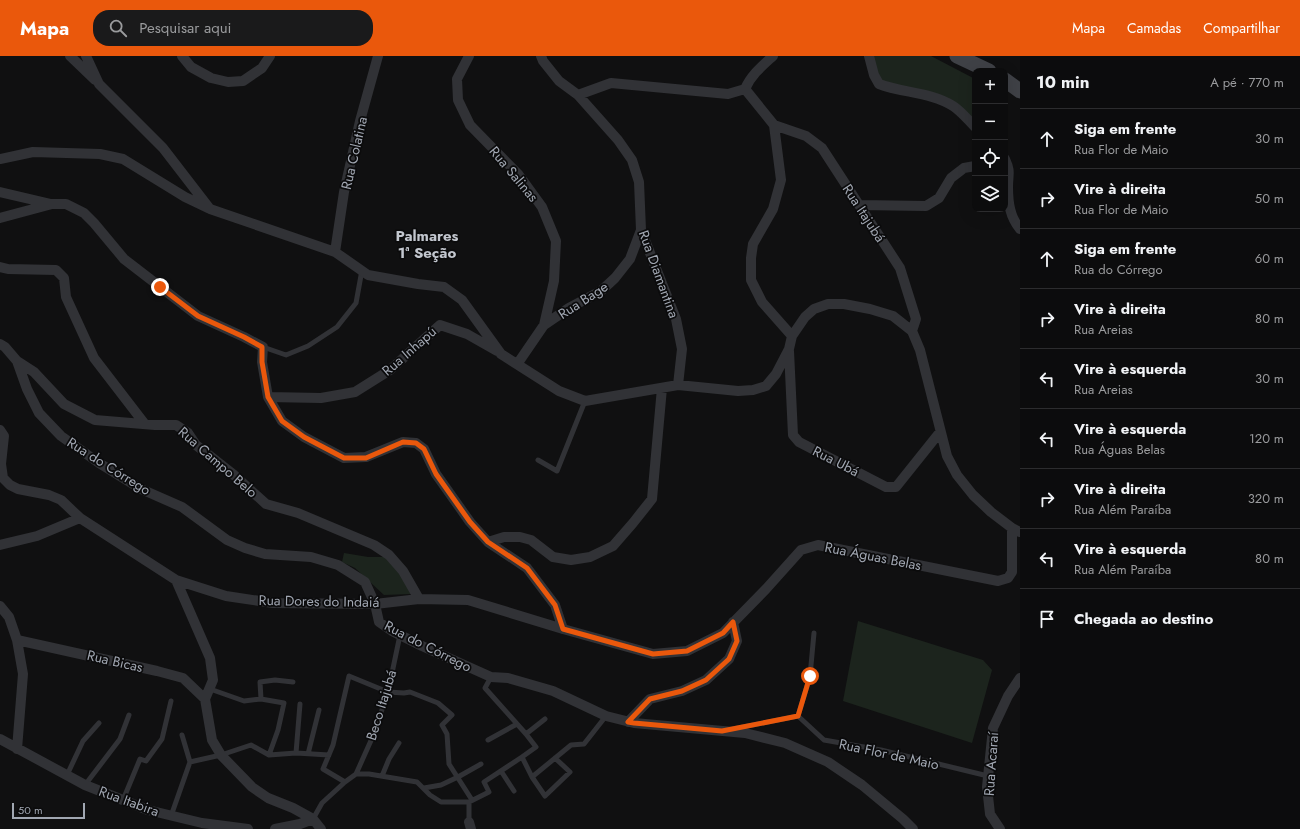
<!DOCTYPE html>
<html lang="pt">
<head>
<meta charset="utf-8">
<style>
	:root { --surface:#0c0c0d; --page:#1a1a1b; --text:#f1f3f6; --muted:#9a9b9d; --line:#2c2c2e; --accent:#ea580c }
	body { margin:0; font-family:Jost,sans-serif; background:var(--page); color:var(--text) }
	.controls { position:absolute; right:12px; top:12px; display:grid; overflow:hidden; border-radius:8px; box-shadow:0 4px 16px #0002 }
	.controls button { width:36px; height:36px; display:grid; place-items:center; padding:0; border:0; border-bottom:1px solid var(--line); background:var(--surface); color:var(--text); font:20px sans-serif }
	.scale { position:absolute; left:12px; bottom:10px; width:73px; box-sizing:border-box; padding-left:4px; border:2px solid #a1a7b2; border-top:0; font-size:11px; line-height:14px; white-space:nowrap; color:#a1a7b2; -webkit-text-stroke:3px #0b0b0c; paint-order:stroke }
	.stop { position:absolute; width:12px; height:12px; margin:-9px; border:3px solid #ea580c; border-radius:50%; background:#fff }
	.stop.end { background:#ea580c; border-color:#fff; box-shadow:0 1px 4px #0008 }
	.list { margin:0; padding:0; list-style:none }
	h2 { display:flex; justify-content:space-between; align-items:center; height:52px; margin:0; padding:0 16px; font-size:17px }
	h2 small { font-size:13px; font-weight:400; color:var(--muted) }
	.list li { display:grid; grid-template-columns:26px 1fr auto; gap:12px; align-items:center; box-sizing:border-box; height:60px; padding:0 16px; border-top:1px solid var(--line) }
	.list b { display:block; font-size:15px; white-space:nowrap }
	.list p { margin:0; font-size:13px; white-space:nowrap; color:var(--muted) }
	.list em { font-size:13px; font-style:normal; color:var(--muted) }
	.icon { flex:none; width:22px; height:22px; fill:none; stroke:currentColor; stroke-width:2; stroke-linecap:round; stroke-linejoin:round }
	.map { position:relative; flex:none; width:1020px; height:773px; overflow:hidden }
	header { display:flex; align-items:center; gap:24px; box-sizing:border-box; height:56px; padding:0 20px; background:var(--accent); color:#fff }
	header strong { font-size:19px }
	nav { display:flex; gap:22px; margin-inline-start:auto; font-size:14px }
	.search { width:280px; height:36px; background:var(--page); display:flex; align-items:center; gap:10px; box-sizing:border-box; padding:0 14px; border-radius:16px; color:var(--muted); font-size:15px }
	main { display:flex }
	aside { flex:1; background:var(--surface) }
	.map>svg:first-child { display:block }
</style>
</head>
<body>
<header>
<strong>Mapa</strong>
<div class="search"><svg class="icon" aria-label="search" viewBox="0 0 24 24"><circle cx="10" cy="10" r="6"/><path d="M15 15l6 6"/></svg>Pesquisar aqui</div>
<nav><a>Mapa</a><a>Camadas</a><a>Compartilhar</a></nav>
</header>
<main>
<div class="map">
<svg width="1020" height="773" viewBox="0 0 1020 773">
	<rect width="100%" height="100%" fill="#101011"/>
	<path fill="#1c241d" d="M870,0H931L975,23V67L959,50L879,27Z
		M344,497L368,501H385L398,515L412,538L384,539L355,512L342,506Z
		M858,565L983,604L992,614L972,687L843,645Z"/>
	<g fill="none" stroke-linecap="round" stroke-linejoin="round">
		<path stroke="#313236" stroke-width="5" d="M263,291L286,299L308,290L337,271L356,247L362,214
			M538,404L557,415L585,345
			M491,621L485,632L526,678L536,691L522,701
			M210,633L244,645L261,643L284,647L278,674L269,699
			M261,643L260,626L275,624L293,626
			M798,660L824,684L881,694L988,720
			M733,673L798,660L810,620L814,577
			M526,678L545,663
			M488,684L517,668
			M296,697L300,648
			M308,698L319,654
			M190,706L221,699L251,689L269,699L296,697L329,699
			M501,715L514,735
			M356,718L373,680L388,636L400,579
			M67,719L83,685L99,667
			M382,720L389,703L399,687
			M532,721L545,740L570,716L555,702
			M345,726L323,713L333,689L349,620L388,636L404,637L410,636L438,647L452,659L442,669L447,678L449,708L472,744
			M85,729L120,683L129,659
			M424,732L441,729L458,721L481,708
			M123,744L140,703L146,705L162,683L171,645
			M469,746V766
			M171,760L190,706L182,679
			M313,763L322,747L345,726L356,718H369L417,726L430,739L441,746H469L489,736L484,726L522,701L532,721L571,689L584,688L606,660"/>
		<path stroke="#313236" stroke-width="10" d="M70,0L95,24
			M86,0L99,28L163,92L210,153L335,196L368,219L418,228L444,231L462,244L501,298L559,335L585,345L678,329L738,335L753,334L766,330L776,318L789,293L792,280L805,261L814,253L828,248H844L870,253L893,260L912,275L920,294L947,400L957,419L973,439L991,456L1012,472L1020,476
			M182,0L191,11L211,22L228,26L243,25L262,12L270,0
			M469,0L457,23L458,44L470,69L518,118L542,151L556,185L554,225L544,269L518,307
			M541,0L543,5L559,25L578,39L618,84L632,104L639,126L641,174L676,263L682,293L678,329
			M869,0L874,19L879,28C902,37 931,36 953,50C961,55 968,64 975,71
			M745,33L774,69L781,124L773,153L753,188L751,202V224L762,246L792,280
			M578,39L611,27L728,38L745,33C751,19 762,10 773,0
			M774,69L806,80L822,92L900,212L916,263L912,275
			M0,103L33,96L100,98L123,103L185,141L208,152
			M1005,103C1011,116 1008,118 1008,131C1008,147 1010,161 1020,173
			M0,136L51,148
			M859,149L926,150L939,142L951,122L964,112L975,110
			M0,162L52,148H66L84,157L94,167L124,203L198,260L244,281L263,291L262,306L268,341L282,365L304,381L344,402L366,401L403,386L416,387L424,393L436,418L470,466L488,486L527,512L555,549L563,573
			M335,196L344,136L360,65L378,0
			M0,211L8,213L56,214L64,222L66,241L94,302L144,367
			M544,269L569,252L601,235L615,222L630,203L641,174
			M0,288L5,291L17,305L34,316L64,348L95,364L155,369H176L188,377L196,389L234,419L266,448L298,457L374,489L389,499L403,515L419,543
			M789,295L793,379L799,386L886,431H896L940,376
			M17,305L27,333L39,357L61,380L99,407L141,433L182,451L227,484L245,492L265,498L311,501L338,509L365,526L375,548L379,566L392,575L422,590L491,621L508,622L553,635L606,660L634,667L745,677L785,687L828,706L862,729L903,763L913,773
			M268,341L321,342L355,336L390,314L440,269L467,278L497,295
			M0,374L4,380L1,408L3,422L10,429L18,433L49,439L61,444L80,462
			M488,486L504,481H520L531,484L553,501L571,504L590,501L613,490L633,467L652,443L662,332
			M0,489L37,480L80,462L176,524L226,540L273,547L375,548L419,543L468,544L563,573L653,598L687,595L723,577L766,533L801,494L818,489L998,525L1008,522L1012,516V472
			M176,524L210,602L213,624L205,643
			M0,550L9,561L17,584L23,618L17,693
			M17,584L157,615L183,622L205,643L212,684L221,699L252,731L268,742L293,752L313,763L321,773
			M628,666L650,643L682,635L706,624L729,603L737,585L733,566
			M0,683L85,729L148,754L202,767L248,773
			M469,766L471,773
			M275,773L300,768L313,763
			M1000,773L990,758L987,731L993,672L1008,640L1020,622"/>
		<path stroke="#3f4146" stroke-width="15" d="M957,0L989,15
			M1005,24L1020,35"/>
	</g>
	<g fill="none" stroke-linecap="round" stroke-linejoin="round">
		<path stroke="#ea580c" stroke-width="5" d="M160,231L198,260L244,281L262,291V306L268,341L282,365L304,381L344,402H366L403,386L416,387L424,393L436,418L470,466L488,486L527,512L555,549L563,573L653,598L687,595L723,577L733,566L737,585L729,603L706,624L682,635L650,643L628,666L634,667L722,675L798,660L810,620"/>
	</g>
	<g text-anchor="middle" stroke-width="3.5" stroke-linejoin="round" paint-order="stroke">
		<g font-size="14" fill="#a1a7b2" stroke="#0b0b0c">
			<text transform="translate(354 97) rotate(-77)" y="5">Rua Colatina</text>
			<text transform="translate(514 118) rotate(50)" y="5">Rua Salinas</text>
			<text transform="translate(864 157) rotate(57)" y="5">Rua Itajubá</text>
			<text transform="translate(659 218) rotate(70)" y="5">Rua Diamantina</text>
			<text transform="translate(583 244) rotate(-33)" y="5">Rua Bage</text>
			<text transform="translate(409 295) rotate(-41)" y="5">Rua Inhapú</text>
			<text transform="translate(836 405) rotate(27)" y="5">Rua Ubá</text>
			<text transform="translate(218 406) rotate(41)" y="5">Rua Campo Belo</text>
			<text transform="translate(109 410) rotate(32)" y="5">Rua do Córrego</text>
			<text transform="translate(873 500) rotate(11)" y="5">Rua Águas Belas</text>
			<text transform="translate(319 545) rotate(1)" y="5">Rua Dores do Indaiá</text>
			<text transform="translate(428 590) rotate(27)" y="5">Rua do Córrego</text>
			<text transform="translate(115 605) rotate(13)" y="5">Rua Bicas</text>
			<text transform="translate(381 649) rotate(-73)" y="5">Beco Itajubá</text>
			<text transform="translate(889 698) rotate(12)" y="5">Rua Flor de Maio</text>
			<text transform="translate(991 708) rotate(-86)" y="5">Rua Acaraí</text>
			<text transform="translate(129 745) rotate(20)" y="5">Rua Itabira</text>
		</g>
		<g font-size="15" font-weight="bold" fill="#c2c6ce" stroke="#0b0b0c">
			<text x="427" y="185">Palmares<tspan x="427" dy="17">1ª Seção</tspan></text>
		</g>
	</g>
</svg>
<div class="controls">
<button>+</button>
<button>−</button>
<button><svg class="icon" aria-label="locate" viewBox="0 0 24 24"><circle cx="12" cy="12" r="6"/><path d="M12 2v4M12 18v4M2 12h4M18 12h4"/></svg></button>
<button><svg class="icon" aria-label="layers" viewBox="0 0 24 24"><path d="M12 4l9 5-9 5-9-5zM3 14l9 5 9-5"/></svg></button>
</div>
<div class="scale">50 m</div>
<div class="stop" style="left:810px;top:620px"></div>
<div class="stop end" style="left:160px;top:231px"></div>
</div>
<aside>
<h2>10 min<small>A pé · 770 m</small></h2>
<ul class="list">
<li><svg class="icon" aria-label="ahead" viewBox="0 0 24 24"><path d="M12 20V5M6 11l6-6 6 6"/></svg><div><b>Siga em frente</b><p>Rua Flor de Maio</p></div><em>30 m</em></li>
<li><svg class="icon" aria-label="right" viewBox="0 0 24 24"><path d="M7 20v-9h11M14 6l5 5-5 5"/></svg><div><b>Vire à direita</b><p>Rua Flor de Maio</p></div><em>50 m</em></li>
<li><svg class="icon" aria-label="ahead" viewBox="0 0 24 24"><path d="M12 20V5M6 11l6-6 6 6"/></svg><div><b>Siga em frente</b><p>Rua do Córrego</p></div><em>60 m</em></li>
<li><svg class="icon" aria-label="right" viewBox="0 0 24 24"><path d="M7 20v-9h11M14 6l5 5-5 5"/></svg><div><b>Vire à direita</b><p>Rua Areias</p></div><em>80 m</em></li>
<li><svg class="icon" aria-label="left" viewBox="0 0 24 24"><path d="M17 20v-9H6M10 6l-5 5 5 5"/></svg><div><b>Vire à esquerda</b><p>Rua Areias</p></div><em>30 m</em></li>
<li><svg class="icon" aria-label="left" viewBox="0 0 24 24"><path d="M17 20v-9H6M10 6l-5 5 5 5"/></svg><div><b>Vire à esquerda</b><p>Rua Águas Belas</p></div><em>120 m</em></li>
<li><svg class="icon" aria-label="right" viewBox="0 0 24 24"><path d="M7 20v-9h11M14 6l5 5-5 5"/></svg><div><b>Vire à direita</b><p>Rua Além Paraíba</p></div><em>320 m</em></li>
<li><svg class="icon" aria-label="left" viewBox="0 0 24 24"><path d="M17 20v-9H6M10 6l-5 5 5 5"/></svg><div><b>Vire à esquerda</b><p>Rua Além Paraíba</p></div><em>80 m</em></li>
<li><svg class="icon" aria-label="arrive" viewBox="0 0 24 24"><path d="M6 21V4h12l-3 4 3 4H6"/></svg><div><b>Chegada ao destino</b></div></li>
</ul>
</aside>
</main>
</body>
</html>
